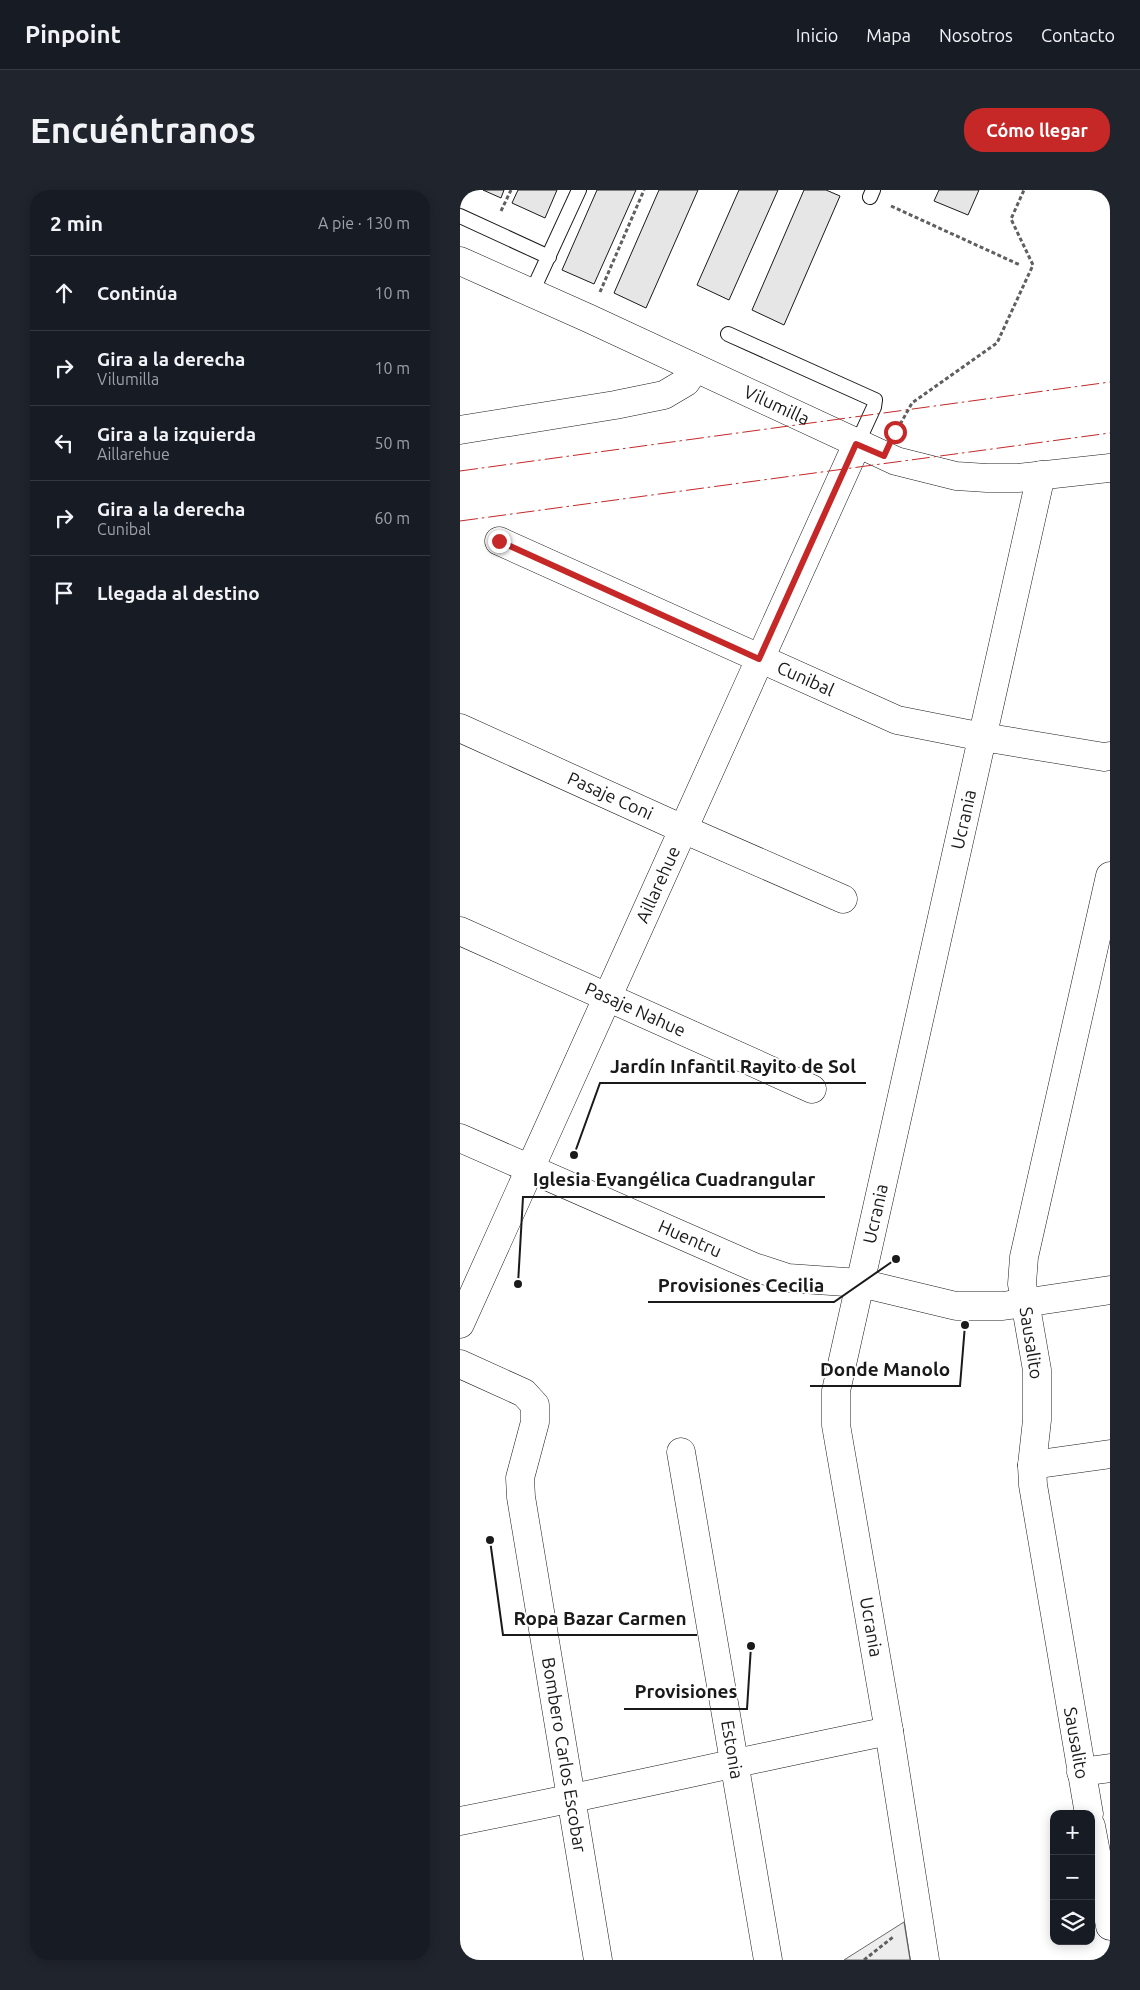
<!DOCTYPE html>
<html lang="es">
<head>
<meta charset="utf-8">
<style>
	:root { --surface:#171b24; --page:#20242c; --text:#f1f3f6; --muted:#9ea1a6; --line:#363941; --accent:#c62828 }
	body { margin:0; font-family:Ubuntu,sans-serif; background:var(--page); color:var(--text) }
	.controls { position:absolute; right:15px; bottom:15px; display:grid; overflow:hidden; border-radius:10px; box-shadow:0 2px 12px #0003 }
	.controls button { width:45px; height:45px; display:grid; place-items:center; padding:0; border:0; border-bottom:1px solid var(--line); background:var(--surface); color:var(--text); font:25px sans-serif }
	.stop { position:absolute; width:15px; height:15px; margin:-11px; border:4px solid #c62828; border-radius:50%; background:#fff }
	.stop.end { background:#c62828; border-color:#fff; box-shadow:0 1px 5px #0008 }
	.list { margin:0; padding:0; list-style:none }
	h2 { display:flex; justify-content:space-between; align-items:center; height:65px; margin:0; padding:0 20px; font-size:21px }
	h2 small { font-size:16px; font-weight:400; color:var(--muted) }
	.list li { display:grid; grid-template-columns:32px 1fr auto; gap:15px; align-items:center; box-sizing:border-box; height:75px; padding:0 20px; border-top:1px solid var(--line) }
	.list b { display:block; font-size:19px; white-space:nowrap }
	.list p { margin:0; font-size:16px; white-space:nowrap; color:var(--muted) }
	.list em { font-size:16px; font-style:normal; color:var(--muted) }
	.icon { flex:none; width:28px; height:28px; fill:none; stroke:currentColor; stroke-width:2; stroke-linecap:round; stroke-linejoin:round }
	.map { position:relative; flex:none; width:650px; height:1770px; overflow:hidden; border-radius:20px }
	header { display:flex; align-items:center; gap:30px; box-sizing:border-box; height:70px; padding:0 25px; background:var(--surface); border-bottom:1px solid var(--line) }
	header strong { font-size:24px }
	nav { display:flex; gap:28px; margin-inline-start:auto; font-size:18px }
	.intro { display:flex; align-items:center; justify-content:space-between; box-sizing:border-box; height:120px; padding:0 30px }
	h1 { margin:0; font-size:35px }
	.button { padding:12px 22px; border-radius:20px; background:var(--accent); color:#fff; font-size:18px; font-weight:700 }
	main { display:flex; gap:30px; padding:0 30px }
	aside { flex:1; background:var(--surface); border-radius:20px; box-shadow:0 2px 12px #0003 }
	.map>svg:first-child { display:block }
</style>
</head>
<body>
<header>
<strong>Pinpoint</strong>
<nav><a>Inicio</a><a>Mapa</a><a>Nosotros</a><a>Contacto</a></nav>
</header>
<div class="intro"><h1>Encuéntranos</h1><a class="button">Cómo llegar</a></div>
<main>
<aside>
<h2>2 min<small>A pie · 130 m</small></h2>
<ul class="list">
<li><svg class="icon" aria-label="ahead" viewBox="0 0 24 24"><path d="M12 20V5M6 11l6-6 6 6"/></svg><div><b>Continúa</b></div><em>10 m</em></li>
<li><svg class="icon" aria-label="right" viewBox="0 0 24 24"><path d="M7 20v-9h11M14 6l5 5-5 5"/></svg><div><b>Gira a la derecha</b><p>Vilumilla</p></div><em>10 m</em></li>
<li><svg class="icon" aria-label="left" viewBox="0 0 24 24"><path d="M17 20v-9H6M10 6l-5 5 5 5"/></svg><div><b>Gira a la izquierda</b><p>Aillarehue</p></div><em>50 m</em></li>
<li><svg class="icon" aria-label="right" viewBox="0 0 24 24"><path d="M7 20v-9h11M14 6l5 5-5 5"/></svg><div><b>Gira a la derecha</b><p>Cunibal</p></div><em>60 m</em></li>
<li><svg class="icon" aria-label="arrive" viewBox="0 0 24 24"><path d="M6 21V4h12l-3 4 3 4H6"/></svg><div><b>Llegada al destino</b></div></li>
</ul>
</aside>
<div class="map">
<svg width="650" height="1770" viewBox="0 0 650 1770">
	<rect width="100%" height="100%" fill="#fff"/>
	<path fill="#ededed" stroke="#6a6a6a" d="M444,1732L450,1770H384Z"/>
	<path fill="#e6e6e6" stroke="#1a1a1a" d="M23,0H44L41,8Z
		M58,0H97L85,28L52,13Z
		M137,0H176L134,94L102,80Z
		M199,0H238L186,118L154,103Z
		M279,0H318L269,110L237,95Z
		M344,0H366L380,6L324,135L292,120Z
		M479,0H519L508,25L474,11Z"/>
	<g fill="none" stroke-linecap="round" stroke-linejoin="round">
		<defs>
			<path id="service" d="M410,7L413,0
				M0,26L89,67
				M72,102L119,0
				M268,144L415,210L414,217L397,254"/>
			<g id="minor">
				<path d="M0,240L155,215L204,205L226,192L235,178"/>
				<path id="s1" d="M39,351L437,530L523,547L644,567L650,566"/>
				<path id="s2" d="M0,538L223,639L383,709"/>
				<path id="s3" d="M0,741L352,899"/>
				<path id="s4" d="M0,948L294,1077L328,1088L400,1093L496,1116H543L650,1100"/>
				<path id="s5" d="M0,1134L397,254"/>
				<path id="s6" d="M0,1174L64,1203L75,1215V1232L60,1288L61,1307L138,1770"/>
				<path id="s7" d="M221,1262L308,1770"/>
				<path d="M572,1275L650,1264"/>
				<path d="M621,1582L650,1578"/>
				<path d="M0,1631C143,1603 286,1570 429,1541"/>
				<path id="s8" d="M465,1770L429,1541L376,1235V1201L581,285"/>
			</g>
			<g id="tertiary">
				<path id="s9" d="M0,71L128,128L436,271L496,286L527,288H558L650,278"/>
				<path d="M629,1624L573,1295L572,1275L577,1230V1180L562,1094L564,1067L650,686"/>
				<path d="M631,1636L650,1736"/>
			</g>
		</defs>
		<use href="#service" stroke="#1a1a1a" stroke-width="16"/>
		<use href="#minor" stroke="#1a1a1a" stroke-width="29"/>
		<use href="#tertiary" stroke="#1a1a1a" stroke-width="29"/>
		<path stroke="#5f5f5f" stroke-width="3" stroke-dasharray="4 2.5" stroke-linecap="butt" d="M431,16L560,75
			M41,21L51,0
			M140,102L184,0
			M437,240L452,213L537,153L573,75L551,29L564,0
			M404,1770L433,1747"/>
		<use href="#service" stroke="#fff" stroke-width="14"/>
		<use href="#minor" stroke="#fff" stroke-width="28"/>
		<use href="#tertiary" stroke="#fff" stroke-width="28"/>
		<path stroke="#c62828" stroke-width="1" stroke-dasharray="18 4 2.5 4" stroke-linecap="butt" d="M0,281L650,192
			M0,331L650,243"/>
	</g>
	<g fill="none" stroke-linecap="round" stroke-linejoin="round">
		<path stroke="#c62828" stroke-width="6" d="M39,351L299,469L396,254L424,266L435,242"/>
	</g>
	<g text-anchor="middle" stroke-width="4" stroke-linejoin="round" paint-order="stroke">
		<g font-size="18" fill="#1a1a1a" stroke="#fff">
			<text dy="6" stroke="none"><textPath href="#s9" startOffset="348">Vilumilla</textPath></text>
			<text dy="6" stroke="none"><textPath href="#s1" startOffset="336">Cunibal</textPath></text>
			<text dy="6" stroke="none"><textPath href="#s2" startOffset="165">Pasaje Coni</textPath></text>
			<text dy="6" stroke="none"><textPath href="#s8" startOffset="1162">Ucrania</textPath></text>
			<text dy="6" stroke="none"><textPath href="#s5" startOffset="482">Aillarehue</textPath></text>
			<text dy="6" stroke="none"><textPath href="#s3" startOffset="192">Pasaje Nahue</textPath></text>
			<text dy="6" stroke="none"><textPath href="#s8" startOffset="758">Ucrania</textPath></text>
			<text dy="6" stroke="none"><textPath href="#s4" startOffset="251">Huentru</textPath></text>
			<text transform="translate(571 1153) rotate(81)" y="6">Sausalito</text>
			<text transform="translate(411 1437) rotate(80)" y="6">Ucrania</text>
			<text transform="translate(616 1553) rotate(80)" y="6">Sausalito</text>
			<text dy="6" stroke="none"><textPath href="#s7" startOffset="302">Estonia</textPath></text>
			<text dy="6" stroke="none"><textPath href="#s6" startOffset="442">Bombero Carlos Escobar</textPath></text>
		</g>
	</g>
	<path fill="none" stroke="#1a1a1a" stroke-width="2" d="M114 965L140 893H406M58 1094L63 1007H365M436 1069L374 1112H188M505 1135L500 1196H350M30 1350L43 1445H237M291 1456L287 1519H164"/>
	<g fill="#1a1a1a" stroke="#fff" stroke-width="2">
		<circle cx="114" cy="965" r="5"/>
		<circle cx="58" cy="1094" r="5"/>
		<circle cx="436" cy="1069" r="5"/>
		<circle cx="505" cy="1135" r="5"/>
		<circle cx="30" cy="1350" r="5"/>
		<circle cx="291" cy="1456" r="5"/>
	</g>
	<g font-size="19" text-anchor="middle" font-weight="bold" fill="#1a1a1a" stroke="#fff" stroke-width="4" stroke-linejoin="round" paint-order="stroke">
		<text x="273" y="883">Jardín Infantil Rayito de Sol</text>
		<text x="214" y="996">Iglesia Evangélica Cuadrangular</text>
		<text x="281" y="1102">Provisiones Cecilia</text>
		<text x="425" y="1186">Donde Manolo</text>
		<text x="140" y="1435">Ropa Bazar Carmen</text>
		<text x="226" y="1508">Provisiones</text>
	</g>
</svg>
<div class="controls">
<button>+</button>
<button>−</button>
<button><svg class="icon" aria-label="layers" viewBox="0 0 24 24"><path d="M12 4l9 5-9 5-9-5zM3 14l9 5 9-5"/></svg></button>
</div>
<div class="stop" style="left:435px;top:242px"></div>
<div class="stop end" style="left:39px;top:351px"></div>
</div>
</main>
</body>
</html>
